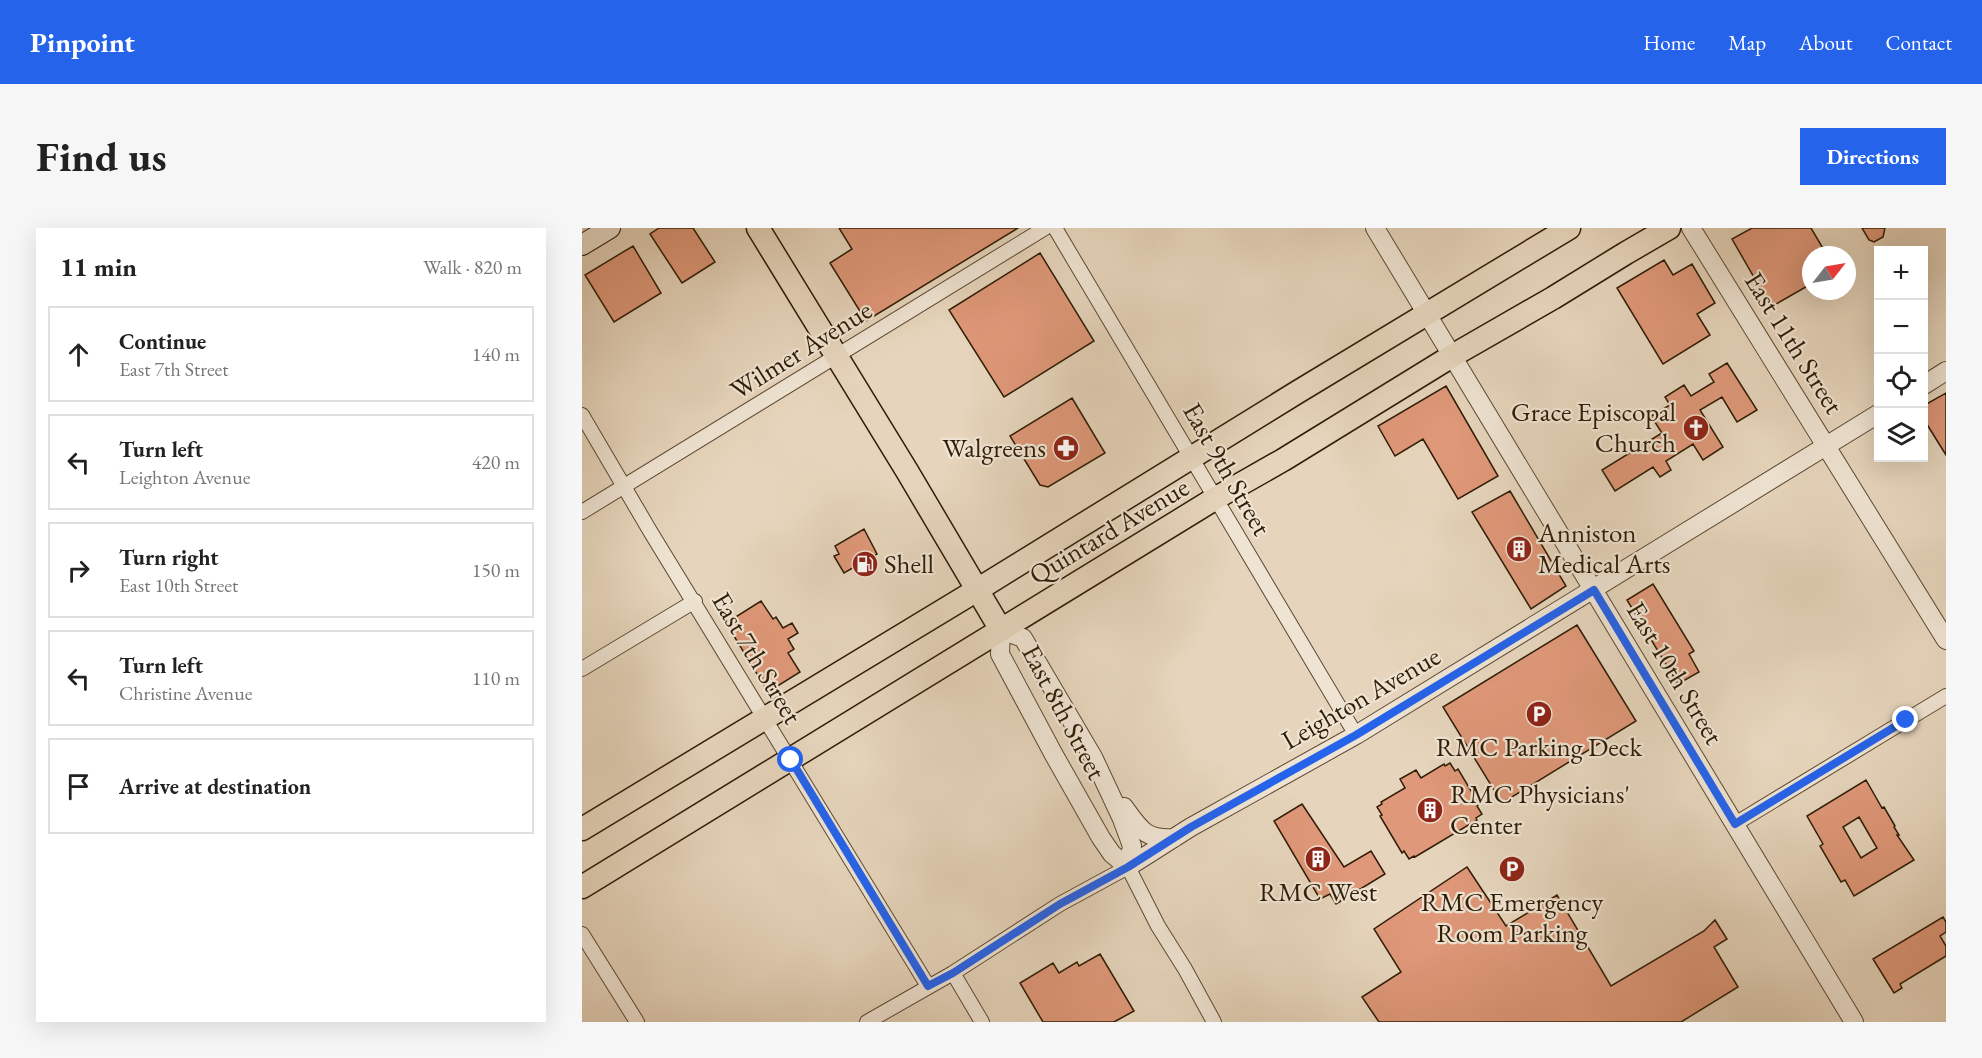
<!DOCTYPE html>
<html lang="en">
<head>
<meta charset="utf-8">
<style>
	:root { --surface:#fff; --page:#f6f6f6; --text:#222; --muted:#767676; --line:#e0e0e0; --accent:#2563eb }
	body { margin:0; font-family:"EB Garamond",serif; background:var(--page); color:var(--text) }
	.controls { position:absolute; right:18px; top:18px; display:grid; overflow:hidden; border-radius:0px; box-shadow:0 6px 24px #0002 }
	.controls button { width:54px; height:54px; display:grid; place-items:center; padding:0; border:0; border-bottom:2px solid var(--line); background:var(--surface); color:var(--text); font:30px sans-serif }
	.compass { position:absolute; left:1220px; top:18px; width:54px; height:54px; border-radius:50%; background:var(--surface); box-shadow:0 6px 24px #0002; rotate:59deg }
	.stop { position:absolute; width:18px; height:18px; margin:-14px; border:4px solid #2563eb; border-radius:50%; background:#fff }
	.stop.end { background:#2563eb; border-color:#fff; box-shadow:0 2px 6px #0008 }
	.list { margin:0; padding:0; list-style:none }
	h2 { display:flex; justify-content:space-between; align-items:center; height:78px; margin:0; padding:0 24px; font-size:26px }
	h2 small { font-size:20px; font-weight:400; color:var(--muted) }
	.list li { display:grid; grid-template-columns:39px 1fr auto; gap:18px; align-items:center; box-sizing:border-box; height:96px; margin:0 12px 12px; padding:0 12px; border:2px solid var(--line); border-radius:0px }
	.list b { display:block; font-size:22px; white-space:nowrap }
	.list p { margin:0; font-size:20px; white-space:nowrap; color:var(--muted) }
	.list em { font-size:20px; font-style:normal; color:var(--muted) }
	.icon { flex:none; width:33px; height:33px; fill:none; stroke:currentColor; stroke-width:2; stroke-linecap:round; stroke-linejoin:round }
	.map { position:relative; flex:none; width:1364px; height:794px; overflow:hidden; border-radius:0px }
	header { display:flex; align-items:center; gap:36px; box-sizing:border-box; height:84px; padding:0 30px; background:var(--accent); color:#fff }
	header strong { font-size:28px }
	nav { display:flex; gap:33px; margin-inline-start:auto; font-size:21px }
	.intro { display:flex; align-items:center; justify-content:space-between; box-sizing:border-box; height:144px; padding:0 36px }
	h1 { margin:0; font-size:42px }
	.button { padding:15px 27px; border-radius:0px; background:var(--accent); color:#fff; font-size:21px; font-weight:700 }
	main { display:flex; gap:36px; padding:0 36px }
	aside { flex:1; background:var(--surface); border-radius:0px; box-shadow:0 6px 24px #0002 }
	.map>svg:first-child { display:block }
</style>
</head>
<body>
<header>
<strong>Pinpoint</strong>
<nav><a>Home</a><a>Map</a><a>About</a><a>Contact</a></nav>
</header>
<div class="intro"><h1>Find us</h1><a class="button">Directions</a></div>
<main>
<aside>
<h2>11 min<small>Walk · 820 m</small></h2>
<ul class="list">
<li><svg class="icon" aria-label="ahead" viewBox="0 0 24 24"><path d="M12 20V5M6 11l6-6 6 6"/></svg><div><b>Continue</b><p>East 7th Street</p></div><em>140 m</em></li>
<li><svg class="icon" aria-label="left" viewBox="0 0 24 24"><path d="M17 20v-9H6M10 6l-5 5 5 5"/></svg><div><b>Turn left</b><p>Leighton Avenue</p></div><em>420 m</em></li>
<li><svg class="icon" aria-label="right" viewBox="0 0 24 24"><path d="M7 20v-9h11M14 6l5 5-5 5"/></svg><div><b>Turn right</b><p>East 10th Street</p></div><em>150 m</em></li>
<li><svg class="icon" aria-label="left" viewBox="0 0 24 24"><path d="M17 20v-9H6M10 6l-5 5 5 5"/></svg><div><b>Turn left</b><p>Christine Avenue</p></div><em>110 m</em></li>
<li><svg class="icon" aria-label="arrive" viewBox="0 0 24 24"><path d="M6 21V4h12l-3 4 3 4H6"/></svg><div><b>Arrive at destination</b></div></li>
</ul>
</aside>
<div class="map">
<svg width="1364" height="794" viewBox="0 0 1364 794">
	<rect width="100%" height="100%" fill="#e6d5bc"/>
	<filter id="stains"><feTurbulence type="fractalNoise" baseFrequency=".00333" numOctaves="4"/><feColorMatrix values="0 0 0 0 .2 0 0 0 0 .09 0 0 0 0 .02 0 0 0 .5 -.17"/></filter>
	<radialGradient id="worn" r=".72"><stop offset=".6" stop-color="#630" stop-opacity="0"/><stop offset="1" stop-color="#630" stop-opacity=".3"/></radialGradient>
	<path fill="#df9879" stroke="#2e1c05" stroke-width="1.5" fill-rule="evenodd" d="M77,0H111L133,34L100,55L68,6Z
		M257,0H436L284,93L248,35L270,21Z
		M1170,0H1229L1245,27H1229V56L1189,79L1150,11Z
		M1280,0H1303L1301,9L1292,14L1287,12Z
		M51,18L79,65L32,94L3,47Z
		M458,25L512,113L422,169L367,82Z
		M1082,32L1091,47L1110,36L1133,75L1115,86L1128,107L1081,136L1035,60Z
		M1145,135L1175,182L1155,194L1140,169L1118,182L1141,219L1121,232L1111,216L1084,233L1089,242L1078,249L1071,239L1033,263L1020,242L1080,205L1069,188L1088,177L1083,169L1102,157L1109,168L1132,154L1127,146Z
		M864,158L916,248L876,271L841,211L813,228L796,198Z
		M1364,165V227L1341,190V178Z
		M490,170L523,225L466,259L458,257L428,208Z
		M928,263L984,358L949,381L890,284Z
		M282,301L295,326L262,345L252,328L257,326L253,318Z
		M1071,356L1112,423L1107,426L1117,444L1096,456L1045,372Z
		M179,373L191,391L194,389L201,400L210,395L216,405L206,411L212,421L206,425L218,444L186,464L144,395Z
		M995,397L1054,493L920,575L861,479Z
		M868,535L873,543L876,541L897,576L895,578L900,586L894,590L895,592L833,629L832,628L827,631L822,623L820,625L798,588L800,587L795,579L800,576L799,574L823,560L818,551L834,542L839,550L862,536L863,538Z
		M1284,552L1300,580L1302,579L1313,598L1312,599L1317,607H1315L1332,632L1272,668L1263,652L1259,654L1238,618L1241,616L1225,588ZM1277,589L1295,620L1279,630L1261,599Z
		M720,576L762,639L789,623L803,646L754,676L748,666L738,671L692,593Z
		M885,639L924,698L975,667L1029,758L1122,703L1133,692L1145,711L1132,719L1156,759L1099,794H797L780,769L819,744L792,701Z
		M1361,689L1364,694V704L1358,708L1364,718V728L1318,756L1320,760L1312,765L1291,731Z
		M518,726L552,783L532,794H461L438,755L471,735L477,745L495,734L497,738Z"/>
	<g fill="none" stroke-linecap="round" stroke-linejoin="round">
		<defs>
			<path id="minor" d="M473,0L774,507
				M0,187L68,303L346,758
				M0,284L463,0
				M0,441L113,373
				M1153,596L1364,468
				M0,706L55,794
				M371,745L400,794
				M285,794L371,745L478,676L546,639L576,698L603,741L632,794"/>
			<path id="tertiary" d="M793,0L1272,794
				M1109,0L1364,412
				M1342,157L1364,143
				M419,402L441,410L511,529L540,591L550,618L546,639L530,626L519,610L472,527L418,426Z
				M542,579C558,601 563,612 592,610
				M546,639L609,599L774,507L1296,186"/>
			<path id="secondary" d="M0,17L28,0"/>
			<path id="primary" d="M176,0L325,243L419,402"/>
			<path id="trunk" d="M0,601L395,362L714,165L987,0
				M0,659L634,270L701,232L870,128L971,70L1044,25L1087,0"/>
		</defs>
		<use href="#minor" stroke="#5c4a33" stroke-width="16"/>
		<use href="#tertiary" stroke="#5c4a33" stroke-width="20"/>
		<use href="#secondary" stroke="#2e1c05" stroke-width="22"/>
		<use href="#primary" stroke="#2e1c05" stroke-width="25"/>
		<use href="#trunk" stroke="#2e1c05" stroke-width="25"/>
		<use href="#minor" stroke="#efe4d3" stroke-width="14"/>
		<use href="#tertiary" stroke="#efe4d3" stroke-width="18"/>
		<use href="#secondary" stroke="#efe4d3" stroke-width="20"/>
		<use href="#primary" stroke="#e6d5bc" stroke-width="22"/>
		<use href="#trunk" stroke="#e6d5bc" stroke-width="22"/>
	</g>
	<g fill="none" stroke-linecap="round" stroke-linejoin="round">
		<path stroke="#2563eb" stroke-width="8" d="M209,532L346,758L371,745L478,676L546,639L609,599L774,507L1012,362L1153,596L1324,492"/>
	</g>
	<defs>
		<symbol id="church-disc" viewBox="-11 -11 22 22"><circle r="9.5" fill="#8f2418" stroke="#efe4d3"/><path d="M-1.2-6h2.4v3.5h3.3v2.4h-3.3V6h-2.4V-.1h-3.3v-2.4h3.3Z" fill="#fff"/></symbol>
		<symbol id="pharmacy-disc" viewBox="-11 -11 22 22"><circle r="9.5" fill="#8f2418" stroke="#efe4d3"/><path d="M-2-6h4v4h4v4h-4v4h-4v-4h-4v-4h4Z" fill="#fff"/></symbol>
		<symbol id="building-disc" viewBox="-11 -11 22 22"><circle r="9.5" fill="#8f2418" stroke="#efe4d3"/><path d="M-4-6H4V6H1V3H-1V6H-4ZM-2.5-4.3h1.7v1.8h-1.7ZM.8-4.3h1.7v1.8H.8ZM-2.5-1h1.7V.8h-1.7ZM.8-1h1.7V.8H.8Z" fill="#fff"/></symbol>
		<symbol id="fuel-disc" viewBox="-11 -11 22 22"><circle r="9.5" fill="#8f2418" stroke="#efe4d3"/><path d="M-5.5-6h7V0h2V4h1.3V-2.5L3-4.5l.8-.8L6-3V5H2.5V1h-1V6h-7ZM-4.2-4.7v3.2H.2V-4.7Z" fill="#fff"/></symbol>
		<symbol id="parking-disc" viewBox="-11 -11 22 22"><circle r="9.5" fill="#8f2418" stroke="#efe4d3"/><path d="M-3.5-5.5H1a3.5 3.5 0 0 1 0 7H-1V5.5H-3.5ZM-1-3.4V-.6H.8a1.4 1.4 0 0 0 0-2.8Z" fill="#fff"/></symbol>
	</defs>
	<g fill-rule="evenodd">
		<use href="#church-disc" x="1099" y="185" width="30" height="30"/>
		<use href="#pharmacy-disc" x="469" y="205" width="30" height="30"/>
		<use href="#building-disc" x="922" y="306" width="30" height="30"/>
		<use href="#fuel-disc" x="268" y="321" width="30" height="30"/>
		<use href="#parking-disc" x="942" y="471" width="30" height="30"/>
		<use href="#building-disc" x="833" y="567" width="30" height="30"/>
		<use href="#building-disc" x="721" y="616" width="30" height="30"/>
		<use href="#parking-disc" x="915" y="626" width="30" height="30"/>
	</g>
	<g text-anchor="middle" stroke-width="4.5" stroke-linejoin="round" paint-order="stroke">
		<g font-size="27" fill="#2e1c05" stroke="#efe4d3">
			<text transform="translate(1212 115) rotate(58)" y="9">East 11th Street</text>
			<text transform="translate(219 122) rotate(-32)" y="9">Wilmer Avenue</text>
			<text transform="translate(645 241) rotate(60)" y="9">East 9th Street</text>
			<text transform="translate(527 303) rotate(-31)" y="9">Quintard Avenue</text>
			<text transform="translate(175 430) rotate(59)" y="9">East 7th Street</text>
			<text transform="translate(1093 445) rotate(59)" y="9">East 10th Street</text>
			<text transform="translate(779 470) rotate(-30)" y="9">Leighton Avenue</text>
			<text transform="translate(482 484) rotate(62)" y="9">East 8th Street</text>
		</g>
		<g font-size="27" fill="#2e1c05" stroke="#efe4d3" text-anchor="start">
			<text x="1094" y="193" text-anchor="end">Grace Episcopal<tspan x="1094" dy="31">Church</tspan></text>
			<text x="464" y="229" text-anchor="end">Walgreens</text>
			<text x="956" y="314">Anniston<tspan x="956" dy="31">Medical Arts</tspan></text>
			<text x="302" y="345">Shell</text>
			<text x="957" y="528" text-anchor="middle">RMC Parking Deck</text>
			<text x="868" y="575">RMC Physicians'<tspan x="868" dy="31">Center</tspan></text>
			<text x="736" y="673" text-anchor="middle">RMC West</text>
			<text x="930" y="683" text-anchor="middle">RMC Emergency<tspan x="930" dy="31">Room Parking</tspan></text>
		</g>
	</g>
	<rect width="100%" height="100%" filter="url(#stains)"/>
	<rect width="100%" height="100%" fill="url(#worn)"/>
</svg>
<div class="controls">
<button>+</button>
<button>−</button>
<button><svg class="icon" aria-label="locate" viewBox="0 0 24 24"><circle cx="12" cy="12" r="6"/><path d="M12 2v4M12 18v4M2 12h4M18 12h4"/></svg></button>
<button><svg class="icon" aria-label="layers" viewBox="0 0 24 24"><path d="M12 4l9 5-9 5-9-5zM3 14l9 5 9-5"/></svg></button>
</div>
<svg class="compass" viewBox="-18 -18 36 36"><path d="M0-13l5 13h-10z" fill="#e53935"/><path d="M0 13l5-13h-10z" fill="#767676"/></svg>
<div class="stop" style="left:209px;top:532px"></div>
<div class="stop end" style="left:1324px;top:492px"></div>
</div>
</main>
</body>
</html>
